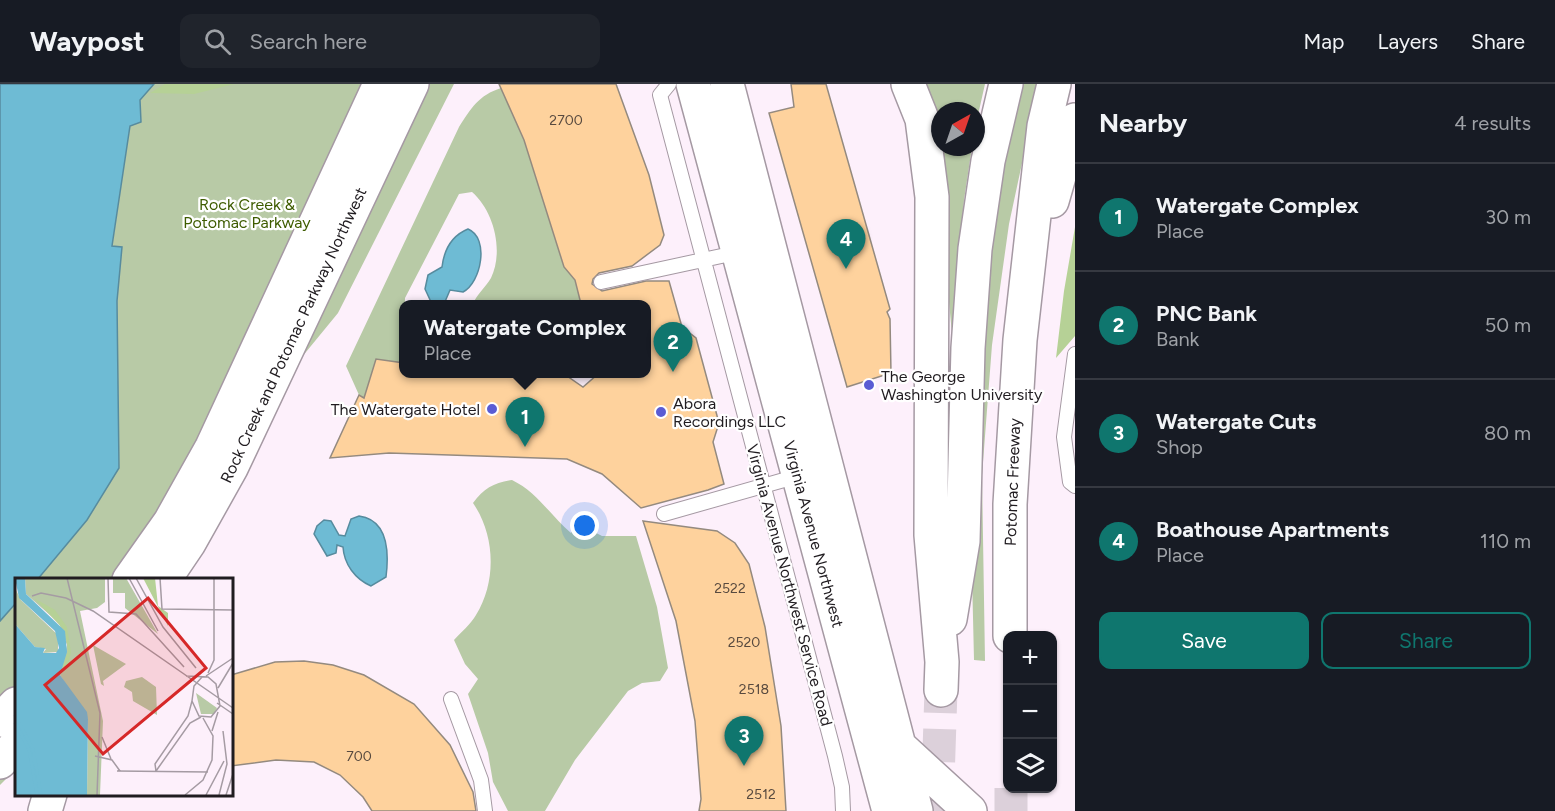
<!DOCTYPE html>
<html lang="en">
<head>
<meta charset="utf-8">
<style>
	:root { --surface:#171b24; --page:#20242c; --text:#f1f3f6; --muted:#9ea1a6; --line:#363941; --accent:#0f766e }
	body { margin:0; font-family:Figtree,sans-serif; background:var(--page); color:var(--text) }
	.controls { position:absolute; right:18px; bottom:18px; display:grid; overflow:hidden; border-radius:12px; box-shadow:0 2px 4px #0004 }
	.controls button { width:54px; height:54px; display:grid; place-items:center; padding:0; border:0; border-bottom:2px solid var(--line); background:var(--surface); color:var(--text); font:30px sans-serif }
	.compass { position:absolute; left:931px; top:18px; width:54px; height:54px; border-radius:50%; background:var(--surface); box-shadow:0 2px 4px #0004; rotate:40deg }
	.you { position:absolute; left:585px; top:442px; width:21px; height:21px; margin:-15px; border:4px solid #fff; border-radius:50%; background:#1a73e8; box-shadow:0 0 0 9px #1a73e833 }
	.badge { display:grid; place-items:center; width:39px; height:39px; border-radius:50%; background:var(--accent); color:#fff; font-size:20px; font-weight:700 }
	.pin { position:absolute; translate:-50% -50px; filter:drop-shadow(0 2px 3px #0008) }
	.pin::after { content:''; position:absolute; top:32px; width:21px; height:18px; background:inherit; clip-path:polygon(0 0,100% 0,50% 100%) }
	.popup { position:absolute; left:399px; top:216px; width:252px; height:78px; box-sizing:border-box; display:grid; place-content:center; border-radius:12px; background:var(--surface); filter:drop-shadow(0 2px 4px #0005); font-size:20px; white-space:nowrap; color:var(--muted) }
	.popup b { font-size:22px; color:var(--text) }
	.popup::after { content:''; position:absolute; left:50%; top:100%; margin-left:-12px; border:12px solid transparent; border-top-color:var(--surface) }
	.list { margin:0; padding:0; list-style:none }
	h2 { display:flex; justify-content:space-between; align-items:center; height:78px; margin:0; padding:0 24px; font-size:26px }
	h2 small { font-size:20px; font-weight:400; color:var(--muted) }
	.list li { display:grid; grid-template-columns:39px 1fr auto; gap:18px; align-items:center; box-sizing:border-box; height:108px; padding:0 24px; border-top:2px solid var(--line) }
	.list b { display:block; font-size:22px; white-space:nowrap }
	.list p { margin:0; font-size:20px; white-space:nowrap; color:var(--muted) }
	.list em { font-size:20px; font-style:normal; color:var(--muted) }
	.actions { display:flex; gap:12px; padding:18px 24px }
	.actions a { flex:1; padding:14px 0; border:2px solid var(--accent); border-radius:12px; text-align:center; font-size:21px; color:var(--accent) }
	.actions .main { background:var(--accent); color:#fff }
	.icon { flex:none; width:33px; height:33px; fill:none; stroke:currentColor; stroke-width:2; stroke-linecap:round; stroke-linejoin:round }
	.map { position:relative; flex:none; width:1075px; height:727px; overflow:hidden }
	header { display:flex; align-items:center; gap:36px; box-sizing:border-box; height:84px; padding:0 30px; background:var(--surface); border-bottom:2px solid var(--line) }
	header strong { font-size:28px }
	nav { display:flex; gap:33px; margin-inline-start:auto; font-size:21px }
	.search { width:420px; height:54px; background:var(--page); display:flex; align-items:center; gap:15px; box-sizing:border-box; padding:0 21px; border-radius:12px; color:var(--muted); font-size:22px }
	main { display:flex }
	aside { flex:1; background:var(--surface) }
	.map>svg:first-child { display:block }
</style>
</head>
<body>
<header>
<strong>Waypost</strong>
<div class="search"><svg class="icon" aria-label="search" viewBox="0 0 24 24"><circle cx="10" cy="10" r="6"/><path d="M15 15l6 6"/></svg>Search here</div>
<nav><a>Map</a><a>Layers</a><a>Share</a></nav>
</header>
<main>
<div class="map">
<svg width="1075" height="727" viewBox="0 0 1075 727">
	<rect width="100%" height="100%" fill="#fdf0fb"/>
	<path fill="#b8caa6" d="M154,0H454L338,229L297,279L179,496H37L87,436L119,384L117,217L122,163H112L130,42L141,36L140,16Z
		M921,0H985L976,40V27H940V58Z
		M1017,0H1039L1009,140L992,261L982,391L985,577L974,576L972,491L985,191Z
		M501,4L524,56L564,183L575,196L581,220H473C476,211 486,203 491,194C504,167 494,127 472,108L459,110L405,214L403,279L376,275L364,314L359,311L346,282L459,43C471,24 479,11 501,4Z
		M940,63H972L964,116L954,272L947,196Z
		M512,396C537,408 550,431 571,449L577,439L602,452H636L657,523L668,584L660,597L642,599L628,607L575,676L545,727H508L493,698L488,669L468,610L478,595L465,580L454,556C461,548 471,540 476,531C497,497 495,451 473,419C484,404 494,399 512,396Z
		M16,519V685L0,701V537Z"/>
	<path fill="#b6d196" d="M165,0H234L194,10L150,9Z
		M1075,143V252L1056,274L1064,207Z"/>
	<path fill="#6ebbd4" stroke="#578b9e" stroke-width="1.5" d="M0,0H154L140,16L141,38L130,42L112,162L122,163L117,217L119,384L87,436L37,496H16V519L0,537Z
		M468,145C490,154 481,199 463,208L450,206L444,220H432L425,205L428,191L442,183C444,166 451,152 468,145Z
		M359,432C389,436 389,469 386,493L371,502C355,495 344,480 343,463L337,461L336,469L327,472L314,450L317,442L324,436L331,437L339,451L345,452L351,435Z"/>
	<path fill="#fed29d" stroke="#948a7f" stroke-width="1.5" d="M499,0H616L649,91L664,151L660,161L632,182L599,189L593,195L592,200L602,207L646,197H669L682,243L696,254L719,339L713,358L724,400L708,406L641,424L602,390L567,375L389,369L330,374L359,311L364,314L376,275L404,279V290H564L583,303L598,290H646V220H581L575,196L564,183L524,56Z
		M791,0H826L890,225L887,228L890,235L891,289L847,303L769,29L794,23Z
		M643,437L717,447L735,459L749,480L765,543L781,642L786,727H699L701,715L695,637L676,537Z
		M304,577L333,581L364,591L414,620L450,661L473,708L476,727H372L363,713L340,691L314,678L276,676L231,682V591L275,578Z"/>
	<g fill="none" stroke-linecap="round" stroke-linejoin="round">
		<path stroke="#dcd0da" stroke-width="33" stroke-dasharray="33 16" stroke-linecap="butt" d="M937,727L941,606
			M1011,727V704"/>
		<defs>
			<path id="service" d="M669,0L660,11L835,672L842,703L843,727
				M601,198L740,168
				M1075,270L1064,353L1070,398L1075,402
				M664,430L798,392
				M451,615L481,696L485,727"/>
			<path id="primary" d="M693,0L889,727
				M727,0C792,242 851,485 916,727
				M129,496L170,438L212,363L380,0
				M164,496L189,459L231,384L412,0
				M0,636L16,620
				M898,661L970,727
				M0,678L16,661
				M45,727L50,710"/>
			<path id="motorway" d="M908,0L922,35L932,113L931,451L942,578L941,606
				M1052,117L1075,36
				M950,535L963,457L968,264L975,165L988,77L1006,0
				M1010,552V420L1020,256L1044,42L1054,0"/>
		</defs>
		<use href="#service" stroke="#a599a3" stroke-width="16"/>
		<use href="#primary" stroke="#a599a3" stroke-width="36"/>
		<use href="#motorway" stroke="#a599a3" stroke-width="36"/>
		<use href="#service" stroke="#fff" stroke-width="14"/>
		<use href="#primary" stroke="#fff" stroke-width="33"/>
		<use href="#motorway" stroke="#fff" stroke-width="33"/>
	</g>
	<g fill="#5a5cd4" stroke="#fff" stroke-width="2">
		<circle cx="869" cy="301" r="6"/>
		<circle cx="492" cy="325" r="6"/>
		<circle cx="661" cy="328" r="6"/>
	</g>
	<g text-anchor="middle" stroke-width="4.5" stroke-linejoin="round" paint-order="stroke">
		<g font-size="14" fill="#584a3f">
			<text x="566" y="41">2700</text>
			<text x="730" y="509">2522</text>
			<text x="744" y="563">2520</text>
			<text x="754" y="610">2518</text>
			<text x="359" y="677">700</text>
			<text x="761" y="715">2512</text>
		</g>
		<g font-size="16" fill="#3e5c00" stroke="#fff">
			<text x="247" y="126">Rock Creek &amp;<tspan x="247" dy="18">Potomac Parkway</tspan></text>
		</g>
		<g font-size="16" fill="#201c20" stroke="#fff">
			<text transform="translate(293 251) rotate(-65)" y="6">Rock Creek and Potomac Parkway Northwest</text>
			<text transform="translate(1012 398) rotate(-88)" y="6">Potomac Freeway</text>
			<text transform="translate(814 450) rotate(75)" y="6">Virginia Avenue Northwest</text>
			<text transform="translate(790 501) rotate(75)" y="6">Virginia Avenue Northwest Service Road</text>
		</g>
		<g font-size="16" fill="#201c20" stroke="#fff" text-anchor="start">
			<text x="881" y="298">The George<tspan x="881" dy="18">Washington University</tspan></text>
			<text x="673" y="325">Abora<tspan x="673" dy="18">Recordings LLC</tspan></text>
			<text x="480" y="331" text-anchor="end">The Watergate Hotel</text>
		</g>
	</g>
	<g transform="translate(15 494)">
		<rect width="218" height="218" fill="#fdf0fb"/>
		<path d="M10,0H90V24L82,30L65,33L88,143L85,217H72L73,141L45,97L52,67L44,45L11,16ZM98,0H111L143,56L110,30V15H98ZM0,10L6,22L43,57V74L28,75L31,71L20,69L0,46ZM78,67L111,86L88,103L89,108L86,106ZM127,99L141,109L142,137L118,123L117,114L109,109L111,103ZM181,115L202,130L199,136H186Z" fill="#b8caa6"/>
		<path d="M128,0H140L143,28L153,35V48ZM19,20L40,32L52,49L56,74L53,86L45,95L53,73L50,53Z" fill="#b6d196"/>
		<path d="M0,0H10L11,16L50,53L52,74L45,97L72,134L73,141L72,217H0V46L20,69L30,70L28,75H41L44,70L40,53L4,20Z" fill="#6ebbd4"/>
		<path fill="none" stroke="#6ebbd4" stroke-width="3" d="M0,137L18,171L26,217M0,145L14,171L22,217"/>
		<path fill="none" stroke="#a59ba3" stroke-width="1.5" d="M52,0L85,135L82,217M93,0L94,34L121,36L169,89M114,0L143,53M121,0L148,49L181,90M145,0L147,31L218,32M17,18L26,15L51,20M51,20L78,33L218,130M193,95L199,82V0M171,98L193,99L201,106L205,128L196,139L184,138L177,123L179,108L187,99M191,98L218,80M203,110L218,85M202,125L218,136M197,153L203,134M87,159L96,181M80,178L97,182L105,193M102,193L193,194M141,193L140,186L173,138L177,123M141,193L175,145L186,139M170,217L188,202L197,182L198,158L188,140M191,217L209,183M204,217L212,186L208,153M211,217L218,196"/>
		<path fill="#d62828" fill-opacity="0.15" stroke="#d62828" stroke-width="3" d="M133,20L191,90L88,176L30,107Z"/>
		<rect width="218" height="218" fill="none" stroke="#201c20" stroke-width="3"/>
	</g>
</svg>
<div class="controls">
<button>+</button>
<button>−</button>
<button><svg class="icon" aria-label="layers" viewBox="0 0 24 24"><path d="M12 4l9 5-9 5-9-5zM3 14l9 5 9-5"/></svg></button>
</div>
<svg class="compass" viewBox="-18 -18 36 36"><path d="M0-13l5 13h-10z" fill="#e53935"/><path d="M0 13l5-13h-10z" fill="#9ea1a6"/></svg>
<div class="you"></div>
<div class="pin badge" style="left:525px;top:363px">1</div>
<div class="popup"><b>Watergate Complex</b>Place</div>
<div class="pin badge" style="left:673px;top:288px">2</div>
<div class="pin badge" style="left:744px;top:682px">3</div>
<div class="pin badge" style="left:846px;top:185px">4</div>
</div>
<aside>
<h2>Nearby<small>4 results</small></h2>
<ul class="list">
<li><span class="badge">1</span><div><b>Watergate Complex</b><p>Place</p></div><em>30 m</em></li>
<li><span class="badge">2</span><div><b>PNC Bank</b><p>Bank</p></div><em>50 m</em></li>
<li><span class="badge">3</span><div><b>Watergate Cuts</b><p>Shop</p></div><em>80 m</em></li>
<li><span class="badge">4</span><div><b>Boathouse Apartments</b><p>Place</p></div><em>110 m</em></li>
</ul>
<div class="actions"><a class="main">Save</a><a>Share</a></div>
</aside>
</main>
</body>
</html>
